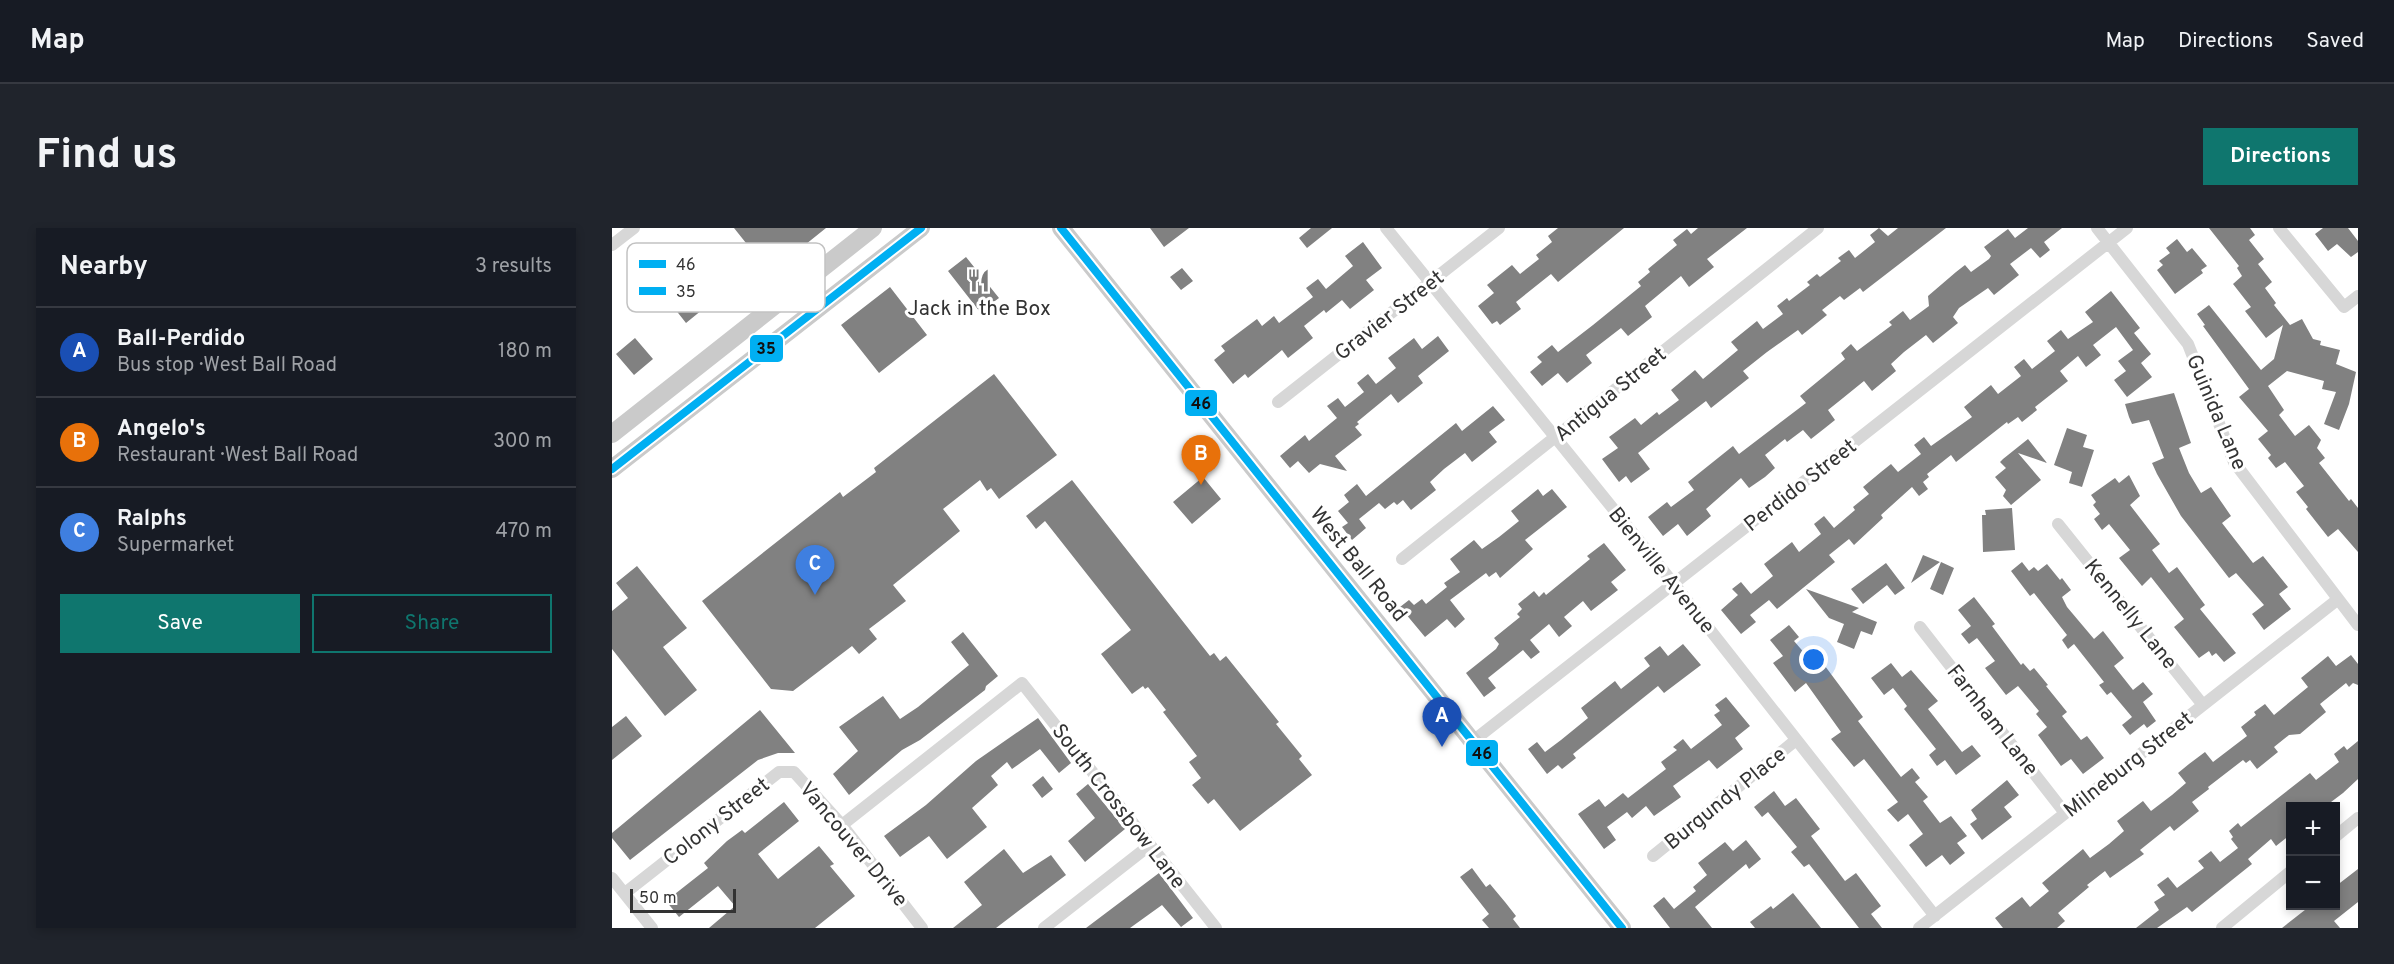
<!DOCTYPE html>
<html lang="en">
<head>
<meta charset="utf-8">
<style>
	:root { --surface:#171b24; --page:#20242c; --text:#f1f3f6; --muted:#9ea1a6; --line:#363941; --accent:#0f766e }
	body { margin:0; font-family:Overpass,sans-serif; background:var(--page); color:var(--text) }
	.controls { position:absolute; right:18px; bottom:18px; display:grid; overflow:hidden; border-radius:0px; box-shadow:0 3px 9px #0003 }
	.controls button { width:54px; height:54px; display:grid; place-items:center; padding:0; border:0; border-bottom:2px solid var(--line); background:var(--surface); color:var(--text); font:30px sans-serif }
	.scale { position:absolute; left:18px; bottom:15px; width:106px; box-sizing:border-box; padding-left:6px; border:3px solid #333; border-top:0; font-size:16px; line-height:21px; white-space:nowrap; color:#333; -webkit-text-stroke:4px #fff; paint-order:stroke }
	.you { position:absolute; left:1202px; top:432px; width:21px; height:21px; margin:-15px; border:4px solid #fff; border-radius:50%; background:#1a73e8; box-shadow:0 0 0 9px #1a73e833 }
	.badge { display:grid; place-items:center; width:39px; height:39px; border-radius:50%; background:var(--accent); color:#fff; font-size:20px; font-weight:700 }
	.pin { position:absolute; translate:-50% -50px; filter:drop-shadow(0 2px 3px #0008) }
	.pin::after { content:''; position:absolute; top:32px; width:21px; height:18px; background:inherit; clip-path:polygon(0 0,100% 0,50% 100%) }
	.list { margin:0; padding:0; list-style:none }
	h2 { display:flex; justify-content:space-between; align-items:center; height:78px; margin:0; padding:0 24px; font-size:26px }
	h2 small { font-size:20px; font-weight:400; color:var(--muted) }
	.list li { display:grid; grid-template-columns:39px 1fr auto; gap:18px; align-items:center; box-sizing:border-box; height:90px; padding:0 24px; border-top:2px solid var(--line) }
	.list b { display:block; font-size:22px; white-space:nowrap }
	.list p { margin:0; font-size:20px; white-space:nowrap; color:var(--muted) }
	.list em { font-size:20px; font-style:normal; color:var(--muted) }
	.actions { display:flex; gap:12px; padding:18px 24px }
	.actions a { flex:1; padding:14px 0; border:2px solid var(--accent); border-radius:0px; text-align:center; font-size:21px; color:var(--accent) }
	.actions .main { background:var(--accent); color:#fff }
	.map { position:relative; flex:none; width:1746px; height:700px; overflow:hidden; border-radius:0px }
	header { display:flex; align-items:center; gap:36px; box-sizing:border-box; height:84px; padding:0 30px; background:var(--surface); border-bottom:2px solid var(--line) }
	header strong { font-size:28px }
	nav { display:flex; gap:33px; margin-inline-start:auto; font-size:21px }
	.intro { display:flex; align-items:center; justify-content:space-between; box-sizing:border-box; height:144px; padding:0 36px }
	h1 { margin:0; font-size:42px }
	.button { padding:15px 27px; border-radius:0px; background:var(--accent); color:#fff; font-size:21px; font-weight:700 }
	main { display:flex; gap:36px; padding:0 36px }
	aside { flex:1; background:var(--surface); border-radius:0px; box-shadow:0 3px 9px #0003 }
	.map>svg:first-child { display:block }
</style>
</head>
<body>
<header>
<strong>Map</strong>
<nav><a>Map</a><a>Directions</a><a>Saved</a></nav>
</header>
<div class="intro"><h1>Find us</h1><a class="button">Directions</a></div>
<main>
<aside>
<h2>Nearby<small>3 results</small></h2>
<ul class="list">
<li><span class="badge" style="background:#1a4fb4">A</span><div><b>Ball-Perdido</b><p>Bus stop · West Ball Road</p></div><em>180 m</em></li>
<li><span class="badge" style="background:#e8710a">B</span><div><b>Angelo's</b><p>Restaurant · West Ball Road</p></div><em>300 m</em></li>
<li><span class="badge" style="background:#3f7fe0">C</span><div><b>Ralphs</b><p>Supermarket</p></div><em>470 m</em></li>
</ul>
<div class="actions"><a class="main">Save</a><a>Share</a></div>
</aside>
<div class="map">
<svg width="1746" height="700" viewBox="0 0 1746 700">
	<rect width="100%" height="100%" fill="#fff"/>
	<path fill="#818181" d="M122,0H214L158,45Z
		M538,0H577L552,19Z
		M699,0H720L695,20L687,10Z
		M946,0H1012L946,54L939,46L904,74L909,81L888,97L885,93L880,96L866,78L882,65L875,57L900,37L908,46L927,31L924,27L940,14L936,8Z
		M1086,0H1135L1095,31L1102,39L1077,59L1069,48L1033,78L1040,89L1016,108L1009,100L974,127L980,135L955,155L946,145L930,158L918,144L930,134L925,129L940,117L946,124L981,97L1029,58L1026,54L1038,44L1036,41L1065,17L1061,12L1075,1L1079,6Z
		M1267,0L1276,8L1286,0H1334L1251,64L1248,60L1232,72L1228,68L1210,82L1215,87L1190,107L1186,102L1155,124L1131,143L1137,150L1099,180L1094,173L1026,225L1038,241L1019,255L1014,248L1007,254L990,231L1006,220L997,209L1023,190L1029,197L1045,184L1047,187L1067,172L1059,162L1083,142L1091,151L1126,122L1119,114L1145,93L1151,101L1171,86L1165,78L1175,70L1177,73L1198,57L1195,54L1205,46L1208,49L1229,33L1226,30L1237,22L1243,30L1263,14L1258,7Z
		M1416,0H1450L1432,14L1438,22L1428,30L1419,20L1398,36L1407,47L1382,67L1376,60L1347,80L1341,89L1346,95L1321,115L1314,107L1292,124L1279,136L1284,143L1260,163L1252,153L1231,170L1216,182L1223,192L1213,200L1199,211L1191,202L1175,214L1173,211L1153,227L1163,240L1153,249L1137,260L1129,250L1094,281L1099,288L1075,308L1066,296L1051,308L1036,289L1055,274L1059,279L1082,262L1076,254L1121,218L1127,226L1194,175L1188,168L1233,131L1229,125L1239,116L1245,123L1280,97L1277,94L1291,83L1298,92L1317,78L1316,68L1344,44L1353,37L1359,44L1377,31L1379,28L1372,19L1396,1L1403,10Z
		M1597,0H1638L1643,7L1637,12L1652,31L1646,36L1660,54L1653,60L1664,75L1662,77L1678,97L1690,91L1701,111L1709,113L1708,117L1728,122L1724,136L1744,144L1737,176L1727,202L1712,196L1724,164L1710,161L1712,153L1675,143L1656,158L1672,182L1667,187L1683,208L1697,197L1709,212L1705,220L1713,230L1707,235L1737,273L1739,271L1746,280V324L1726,301L1716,309L1694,281L1696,279L1684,264L1692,258L1673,234L1664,240L1656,230L1659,227L1646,211L1656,203L1627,169L1637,161L1591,98L1593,97L1585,86L1597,77L1649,142L1662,131L1671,97L1654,110L1633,83L1639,79L1621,56L1630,48L1625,40L1627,38Z
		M1711,0H1736L1746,13V24L1739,29L1725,16L1716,23L1703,6Z
		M1565,11L1575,24L1580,20L1595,38L1589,42L1591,45L1563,66L1545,42L1551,37L1547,33L1558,25L1554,20Z
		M751,14L770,40L754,52L762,62L738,81L730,72L714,85L712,82L692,98L701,110L676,130L670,122L636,150L633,146L621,156L602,132L613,123L609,118L645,91L650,98L662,88L667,95L701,69L694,60L706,51L714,61L741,38L733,28Z
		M354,29L387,70L368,84L336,43Z
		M68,34L84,54L100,42L123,71L108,82L101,73L74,95L59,76H55L49,43H52L51,36Z
		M570,40L581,53L569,62L558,49Z
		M278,59L315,107L267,145L229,97Z
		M1499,63L1528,100L1522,105L1539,126L1529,135L1540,149L1515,169L1502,152L1514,143L1506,133L1521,122L1504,99L1481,117L1489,127L1474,139L1466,128L1448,143L1456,153L1423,179L1425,182L1410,194L1406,189L1396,196L1395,194L1344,234L1339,227L1315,246L1317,249L1311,254L1316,261L1307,268L1300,259L1269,287L1271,290L1242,317L1237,311L1217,327L1223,334L1165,381L1157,372L1138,387L1144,394L1129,406L1109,382L1126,367L1120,361L1129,354L1139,366L1161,348L1152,336L1180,314L1187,324L1209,306L1202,296L1212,288L1222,300L1243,282L1241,279L1257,266L1251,259L1269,244L1279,236L1286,244L1309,226L1302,217L1312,209L1319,218L1360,189L1352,179L1379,157L1386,166L1409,148L1402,139L1412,131L1420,141L1443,123L1435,113L1449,102L1456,111L1481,94L1473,84Z
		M826,108L837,123L806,148L811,155L786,175L779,166L745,194L747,196L743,199L750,207L723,228L735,243L708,236L697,245L686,233L678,240L668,228L693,207L697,213L725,190L715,178L726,170L733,179L752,164L745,155L756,146L764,156L784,140L776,130L802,110L810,121Z
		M23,110L41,131L22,147L4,126Z
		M382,146L445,227L387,271L379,260L375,263L368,252L331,281L348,303L281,357L294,373L257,401L265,411L247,426L240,418L181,463L159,461L90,373L228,264L231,269L264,244L262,240Z
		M1562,165L1579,215L1567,220L1577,245L1589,265L1599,259L1619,288L1610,295L1641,335L1651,328L1676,359L1667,366L1679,381L1652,402L1640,386L1652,377L1624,345L1617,350L1569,288L1545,246L1540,235L1552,230L1537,192L1520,196L1517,189L1513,176Z
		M881,178L893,192L877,204L885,214L860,234L853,225L832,241L818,254L824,262L799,282L791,272L785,277L782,274L773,281L767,275L747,291L754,300L740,312L730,299L736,295L726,283L737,274L732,267L745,256L754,268L844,195L850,203Z
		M1455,200L1475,207L1471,219L1482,222L1470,259L1457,255L1460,244L1442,237Z
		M1416,211L1435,235L1406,225L1429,252L1399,277L1391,268L1394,262L1383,249L1394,240L1388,234L1391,231Z
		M1517,247L1528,268L1518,277L1548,316L1540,322L1557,345L1565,339L1593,377L1588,381L1624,425L1612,434L1604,425L1600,428L1597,423L1587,430L1562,399L1572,391L1539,349L1530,358L1507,330L1518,322L1497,296L1490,302L1482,291L1488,286L1481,277L1484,274L1479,267L1503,250L1507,255Z
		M591,249L609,271L580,296L561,274Z
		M460,252L598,428L602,425L608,433L614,428L667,494L664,496L690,528L687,531L700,547L628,603L602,571L596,576L580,557L589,550L577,534L585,528L551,484L554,482L536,459L533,461L531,458L520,466L489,426L519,402L433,293L424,301L414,288Z
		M926,261L931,268L940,261L955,279L913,312L921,321L888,350L884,344L877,349L874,345L838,372L853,391L843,400L835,391L813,409L788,379L797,372L802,377L810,371L814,376L835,359L832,355L848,344L838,331L862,312L870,321L887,309L907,293L899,283Z
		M1400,280L1403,322L1371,324L1370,287H1374L1373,282Z
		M992,315L1014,342L999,354L1006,362L979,383L971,373L952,389L960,398L947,409L937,396L918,412L928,424L919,431L911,422L876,450L884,460L872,469L854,445L884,421L887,416L882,410L908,389L905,386L910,381L906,376L922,363L927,369L932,364L934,367L978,331L975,328Z
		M1311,327L1328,334L1299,355Z
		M1329,334L1342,340L1331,367L1318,361Z
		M1410,334L1417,343L1422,339L1426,343L1435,336L1448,352L1450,350L1459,362L1450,369L1455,379L1482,411L1491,403L1512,430L1502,438L1521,462L1531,454L1541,466L1531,474L1544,493L1535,500L1532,496L1518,507L1510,497L1520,489L1499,464L1495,467L1487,457L1492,454L1462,416L1456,421L1450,412L1455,407L1422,365L1418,368L1399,343Z
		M1274,335L1293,360L1283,367L1275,357L1251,376L1239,361Z
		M25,338L75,400L51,419L85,462L53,488L0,421V383L16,370L4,355Z
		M1194,361L1247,380L1240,384L1265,394L1260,407L1249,403L1242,421L1225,414L1232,396L1217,390Z
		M1362,369L1383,396L1380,398L1409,437L1411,435L1418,443L1422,440L1436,457L1434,458L1455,484L1450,488L1469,512L1475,508L1492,530L1471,546L1459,531L1449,538L1426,507L1435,499L1424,486L1427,483L1406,458L1394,467L1373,440L1383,433L1365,410L1357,416L1349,406L1359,398L1346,382Z
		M1177,397L1187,409L1182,413L1207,442L1213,438L1251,489L1246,493L1289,549L1300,540L1308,550L1303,554L1316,569L1311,573L1328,595L1339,588L1355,608L1345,615L1353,625L1338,637L1330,627L1314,639L1297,617L1311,606L1296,586L1286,594L1275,582L1286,574L1252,531L1242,539L1219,511L1229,504L1194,455L1183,464L1161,435L1171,428L1158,412Z
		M351,404L386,448L374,458L373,462L308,512L290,522L237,567L221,546L246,523L227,499L271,468L288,491L306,479L357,437L339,414Z
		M1071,416L1089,437L1052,465L1046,458L961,526L964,530L950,541L946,537L935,546L916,521L925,514L933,524L949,512L976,490L969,480L1003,453L1009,461L1038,438L1032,430L1048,418L1056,428Z
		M1739,427L1746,436V457L1741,455L1737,459L1734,455L1708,476L1714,484L1688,506L1677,507L1662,519L1666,524L1645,541L1638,532L1634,535L1631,532L1596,559L1597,561L1580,574L1587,583L1562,603L1558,598L1528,622L1532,626L1498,650L1493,643L1475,657L1477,659L1446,685L1453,693L1445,700H1391L1383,690L1410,669L1418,679L1437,663L1430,655L1471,621L1478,630L1497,616L1512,603L1505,593L1531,573L1539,583L1560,567L1574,555L1566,545L1577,536L1593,524L1601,534L1635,508L1629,499L1644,487L1642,484L1653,476L1662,487L1696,459L1689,450L1705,437L1716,428L1724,438Z
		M1279,435L1290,449L1299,442L1326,473L1316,481L1350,524L1360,517L1369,528L1344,547L1333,532L1325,538L1317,527L1324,521L1292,481L1295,478L1281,460L1272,467L1259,450Z
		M1114,469L1138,498L1123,510L1131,521L1105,541L1097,532L1061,558L1069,569L1042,588L1034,578L1020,590L1015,584L995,599L1004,612L992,621L966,586L987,571L993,579L1011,565L1016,570L1054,541L1049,534L1065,522L1061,519L1071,511L1079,521L1110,497L1102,487L1108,483L1103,477Z
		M148,482L183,525H166L146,532L18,632L0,610V605Z
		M14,488L30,508L0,532V499Z
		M426,490L459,535L447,545L428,521L400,541L395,534L379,548L386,557L360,580L375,599L335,631L317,608L288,629L272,608L314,577L364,533Z
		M1746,513V551L1731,565L1715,577L1713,575L1708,579H1678V607L1664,618L1659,611L1636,631L1640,636L1580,684L1575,679L1545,700H1524L1547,682L1542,674L1553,667L1545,657L1556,649L1565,660L1592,640L1586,633L1599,623L1608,634L1626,620L1619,611L1621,609L1617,603L1626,595L1629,599L1698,545L1704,552L1727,534L1722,526L1732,518L1735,522Z
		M431,548L441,561L430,570L420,557Z
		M1395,552L1407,567L1392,579L1400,589L1370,612L1358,596L1365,591L1359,582Z
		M476,556L513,601L473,634L456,613L483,590L464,566Z
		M1162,563L1173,578L1184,570L1208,601L1199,608L1233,653L1244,645L1269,678L1259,686L1270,700H1247L1197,636L1192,639L1179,624L1185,619L1156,584L1150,589L1142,579Z
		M172,574L187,593L146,626L166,651L207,618L222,636L218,638L243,668L203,700H97L123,678L106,658L67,689L54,673L96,640L92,635L115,613L130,602L133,605Z
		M1134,612L1149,631L1137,641L1134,636L1083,679L1100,700H1058L1041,678L1052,669L1062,681L1084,663L1081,659L1095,647L1086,635L1113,614L1121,623Z
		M392,621L411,645L439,627L454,647L384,700H341L370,677L352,654Z
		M860,640L874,659L878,656L893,674L904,688L901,691L908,700H877L870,692L877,686L848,649Z
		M1746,641V674L1722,693L1728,700H1670L1698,678H1724V658Z
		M547,645L581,690L569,699L550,677L518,700H474Z
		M1181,665L1209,700H1143L1138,694L1159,678L1161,681Z"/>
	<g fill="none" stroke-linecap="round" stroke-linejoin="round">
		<path stroke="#d7d7d7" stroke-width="12" d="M774,0L1062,356L1323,688
			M1485,0L1576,116L1622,234L1746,397
			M1667,0L1732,79L1746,68
			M0,17L22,0
			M666,174L887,0
			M1446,296L1591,477
			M790,331L1206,0
			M1308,399L1453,585
			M861,513L1515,0
			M230,597L410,455L604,700
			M1724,608L1746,590
			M1041,628L1184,512
			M0,650L40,700
			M13,665L167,544H182L230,597L310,700
			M432,700L538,617
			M1307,700L1725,372
			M1610,700L1678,644"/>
		<path stroke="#cacaca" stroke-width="18" d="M449,0L1010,700
			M0,206L261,0
			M0,241L309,0"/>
		<defs>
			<path id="bus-1" d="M449,0L1010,700"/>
			<path id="bus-2" d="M0,241L309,0"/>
		</defs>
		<use href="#bus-1" stroke="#fff" stroke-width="12"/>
		<use href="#bus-2" stroke="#fff" stroke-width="12"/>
		<use href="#bus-1" stroke="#00aff2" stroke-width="8"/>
		<use href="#bus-2" stroke="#00aff2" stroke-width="8"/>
	</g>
	<defs>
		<symbol id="restaurant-bare" viewBox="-9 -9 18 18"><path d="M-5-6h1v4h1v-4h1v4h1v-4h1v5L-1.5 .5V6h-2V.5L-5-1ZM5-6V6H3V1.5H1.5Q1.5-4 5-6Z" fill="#7a7a7a" stroke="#fff" stroke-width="2.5" paint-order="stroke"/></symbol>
	</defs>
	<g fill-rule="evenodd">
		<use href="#restaurant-bare" x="350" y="36" width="33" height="33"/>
	</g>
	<g text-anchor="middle" stroke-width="6" stroke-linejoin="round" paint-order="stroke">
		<g font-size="21" fill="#333" stroke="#fff">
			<text x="367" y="87">Jack in the Box</text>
		</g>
		<g font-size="21" fill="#333" stroke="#fff">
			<text transform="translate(777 87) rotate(-38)" y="7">Gravier Street</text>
			<text transform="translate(998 166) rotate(-39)" y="7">Antigua Street</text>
			<text transform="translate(1605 184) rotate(67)" y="7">Guinida Lane</text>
			<text transform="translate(1188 257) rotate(-38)" y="7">Perdido Street</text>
			<text transform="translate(747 336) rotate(51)" y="7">West Ball Road</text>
			<text transform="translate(1050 342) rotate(51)" y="7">Bienville Avenue</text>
			<text transform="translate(1519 386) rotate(51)" y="7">Kennelly Lane</text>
			<text transform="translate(1381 492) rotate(52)" y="7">Farnham Lane</text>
			<text transform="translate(1516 536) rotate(-38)" y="7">Milneburg Street</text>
			<text transform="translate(1113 570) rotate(-39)" y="7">Burgundy Place</text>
			<text transform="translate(507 578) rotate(52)" y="7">South Crossbow Lane</text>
			<text transform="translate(104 593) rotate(-38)" y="7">Colony Street</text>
			<text transform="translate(242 616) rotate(50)" y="7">Vancouver Drive</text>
		</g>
	</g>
	<rect x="15" y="15" width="198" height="69" rx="9" fill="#fff" stroke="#c2c2c2" stroke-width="1.5"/>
	<rect x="27" y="32" width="27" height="8" fill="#00aff2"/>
	<rect x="27" y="59" width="27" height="8" fill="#00aff2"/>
	<g font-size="16" fill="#333">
		<text x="64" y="42">46</text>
		<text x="64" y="69">35</text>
	</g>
	<g stroke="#fff" stroke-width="2">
		<rect x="137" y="106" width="35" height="29" rx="6" fill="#00aff2"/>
		<rect x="572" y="161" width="34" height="28" rx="6" fill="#00aff2"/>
		<rect x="853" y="511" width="34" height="28" rx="6" fill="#00aff2"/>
	</g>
	<g font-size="16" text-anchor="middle" font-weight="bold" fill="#111">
		<text x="154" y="126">35</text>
		<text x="589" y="181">46</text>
		<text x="870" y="531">46</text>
	</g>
</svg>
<div class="controls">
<button>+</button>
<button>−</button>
</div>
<div class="scale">50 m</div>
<div class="you"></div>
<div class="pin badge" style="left:830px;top:519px;background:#1a4fb4">A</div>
<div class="pin badge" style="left:589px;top:257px;background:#e8710a">B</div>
<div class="pin badge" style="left:203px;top:367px;background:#3f7fe0">C</div>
</div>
</main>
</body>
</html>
